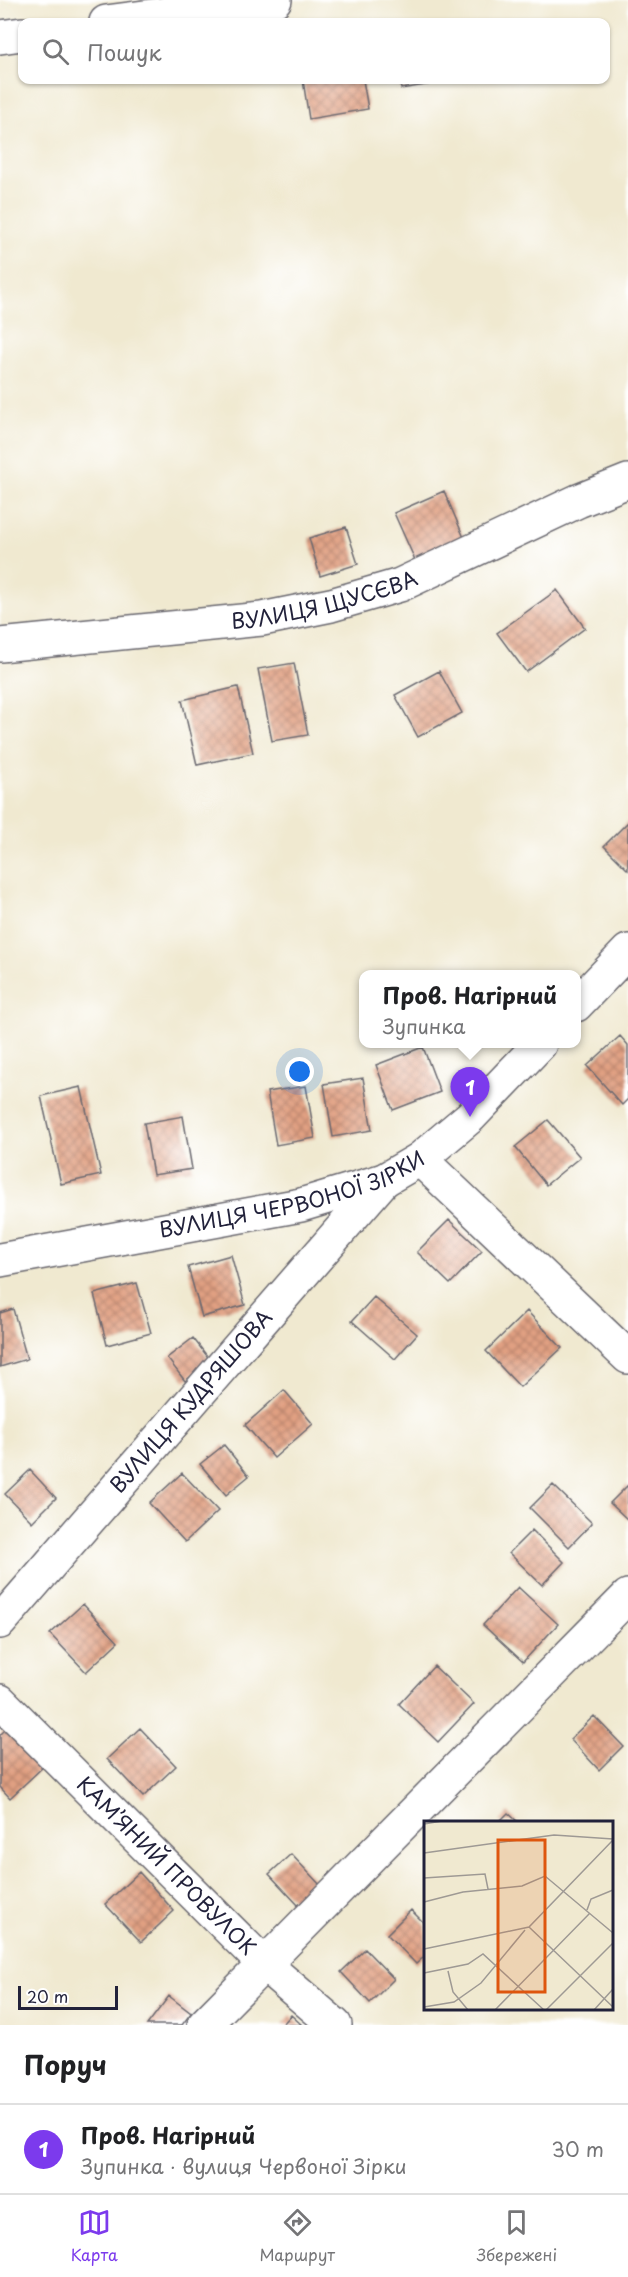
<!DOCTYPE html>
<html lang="uk">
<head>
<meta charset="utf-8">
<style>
	:root { --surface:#fff; --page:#f2f2f2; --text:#202124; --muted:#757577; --line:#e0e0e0; --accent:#7c3aed }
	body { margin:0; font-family:"Playpen Sans",sans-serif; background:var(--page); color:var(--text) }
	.scale { position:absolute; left:18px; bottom:15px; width:100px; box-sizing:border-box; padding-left:6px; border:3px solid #22223b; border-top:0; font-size:16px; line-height:21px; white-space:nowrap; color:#22223b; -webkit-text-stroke:4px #fff; paint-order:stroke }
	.you { position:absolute; left:300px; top:1072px; width:21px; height:21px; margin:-15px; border:4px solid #fff; border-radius:50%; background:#1a73e8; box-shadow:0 0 0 9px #1a73e833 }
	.badge { display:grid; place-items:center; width:39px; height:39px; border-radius:50%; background:var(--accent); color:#fff; font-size:20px; font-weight:700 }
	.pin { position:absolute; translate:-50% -50px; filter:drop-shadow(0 2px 3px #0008) }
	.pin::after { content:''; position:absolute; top:32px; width:21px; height:18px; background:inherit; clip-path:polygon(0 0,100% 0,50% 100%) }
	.popup { position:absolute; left:359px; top:970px; width:222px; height:78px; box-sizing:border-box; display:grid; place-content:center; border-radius:12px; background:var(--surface); filter:drop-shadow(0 2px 4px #0005); font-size:20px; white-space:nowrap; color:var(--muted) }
	.popup b { font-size:22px; color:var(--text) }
	.popup::after { content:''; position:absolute; left:50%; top:100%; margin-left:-12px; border:12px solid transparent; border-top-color:var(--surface) }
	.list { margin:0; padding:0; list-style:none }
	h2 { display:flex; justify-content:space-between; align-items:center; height:78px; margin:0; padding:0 24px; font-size:26px }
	h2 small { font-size:20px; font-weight:400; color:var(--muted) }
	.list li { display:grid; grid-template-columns:39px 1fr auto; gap:18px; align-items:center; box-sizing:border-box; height:90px; padding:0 24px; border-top:2px solid var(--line) }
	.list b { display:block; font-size:22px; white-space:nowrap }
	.list p { margin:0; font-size:20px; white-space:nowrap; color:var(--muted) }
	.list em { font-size:20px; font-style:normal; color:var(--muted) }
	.icon { flex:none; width:33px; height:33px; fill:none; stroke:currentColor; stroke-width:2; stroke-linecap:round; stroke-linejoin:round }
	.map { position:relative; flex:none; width:628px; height:2025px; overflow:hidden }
	.search { position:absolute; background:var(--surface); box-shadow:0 2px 4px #0004; left:18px; right:18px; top:18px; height:66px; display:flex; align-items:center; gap:15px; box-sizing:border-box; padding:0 21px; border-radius:12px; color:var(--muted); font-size:22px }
	.sheet { height:168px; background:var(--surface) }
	nav { display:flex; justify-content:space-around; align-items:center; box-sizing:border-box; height:84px; border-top:2px solid var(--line); background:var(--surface); font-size:16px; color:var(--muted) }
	nav a { display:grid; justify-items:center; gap:3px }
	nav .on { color:var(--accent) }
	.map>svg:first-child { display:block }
</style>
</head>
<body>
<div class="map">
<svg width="628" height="2025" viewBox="0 0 628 2025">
	<defs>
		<pattern id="building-cross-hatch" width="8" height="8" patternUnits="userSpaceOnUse" patternTransform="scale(1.5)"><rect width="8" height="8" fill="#e1a082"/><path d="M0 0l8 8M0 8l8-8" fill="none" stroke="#b6826c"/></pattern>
	</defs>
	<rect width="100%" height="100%" fill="#fff"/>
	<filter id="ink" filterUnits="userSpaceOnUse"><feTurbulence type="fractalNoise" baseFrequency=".0167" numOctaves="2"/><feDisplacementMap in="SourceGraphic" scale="12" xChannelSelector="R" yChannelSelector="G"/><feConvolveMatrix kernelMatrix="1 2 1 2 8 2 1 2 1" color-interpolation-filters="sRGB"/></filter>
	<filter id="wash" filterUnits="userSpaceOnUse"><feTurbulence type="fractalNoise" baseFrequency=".008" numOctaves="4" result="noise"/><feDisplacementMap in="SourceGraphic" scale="24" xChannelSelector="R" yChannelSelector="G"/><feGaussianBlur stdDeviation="1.35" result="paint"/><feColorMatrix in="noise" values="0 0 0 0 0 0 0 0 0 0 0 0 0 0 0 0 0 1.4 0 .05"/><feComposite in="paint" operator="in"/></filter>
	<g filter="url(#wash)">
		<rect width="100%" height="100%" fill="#f0e9d0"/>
		<g id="blocks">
			<path fill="url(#building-cross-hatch)" d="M303,80H363L368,109L309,119Z
				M399,80H450V81L401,89Z
				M444,491L465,540L416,562L394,513Z
				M346,527L358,564L320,576L309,538Z
				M557,590L585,628L526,672L497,633Z
				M294,663L308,735L272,741L258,669Z
				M439,671L462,713L418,737L395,695Z
				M238,687L253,753L197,765L182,700Z
				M628,822V870L604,846Z
				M620,1036L628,1045V1099L622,1105L587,1066Z
				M423,1047L440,1092L393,1110L376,1065Z
				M363,1078L372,1130L333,1137L324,1084Z
				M306,1086L315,1138L276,1145L267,1092Z
				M81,1087L101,1175L61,1184L41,1096Z
				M183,1116L192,1169L153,1175L144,1123Z
				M548,1120L580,1157L546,1185L515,1147Z
				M449,1220L482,1251L450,1284L417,1252Z
				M231,1255L245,1305L202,1317L188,1267Z
				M137,1283L151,1333L107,1345L94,1294Z
				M374,1297L417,1334L395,1359L352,1321Z
				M13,1309L27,1359L0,1367V1313Z
				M527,1311L562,1348L520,1387L486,1351Z
				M193,1338L211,1361L185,1381L167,1358Z
				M284,1390L313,1424L274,1458L245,1425Z
				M224,1445L249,1476L226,1495L200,1464Z
				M30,1470L56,1498L32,1522L5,1494Z
				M182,1473L218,1511L185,1542L149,1503Z
				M553,1485L592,1523L569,1547L530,1508Z
				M628,1485V1520L610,1503Z
				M532,1530L564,1562L542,1585L509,1553Z
				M518,1587L558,1624L523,1662L483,1625Z
				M83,1604L118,1642L86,1672L50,1634Z
				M434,1666L474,1704L438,1742L399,1704Z
				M594,1716L623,1746L599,1770L570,1739Z
				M8,1727L44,1766L10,1798L0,1787V1735Z
				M140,1728L176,1766L143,1797L107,1759Z
				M508,1813L518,1822H499Z
				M291,1854L321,1886L299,1906L269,1874Z
				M139,1872L174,1911L141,1942L105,1904Z
				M411,1910L426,1925V1955L416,1964L387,1934Z
				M365,1949L394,1979L370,2003L341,1972Z
				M169,1996L191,2013L182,2025H147Z
				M291,2015L302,2025H282Z"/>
		</g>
	</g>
	<g filter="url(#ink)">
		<use href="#blocks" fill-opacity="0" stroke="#6a686f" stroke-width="1.5"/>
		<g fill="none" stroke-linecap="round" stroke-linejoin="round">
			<defs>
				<g id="minor">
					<path d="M106,22L275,0"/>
					<path d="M0,37L22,34"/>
					<path id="s1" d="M0,645L262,619L331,605L400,585L578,501L628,481"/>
					<path d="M576,1005L628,951"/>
					<path d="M420,1159L628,1357"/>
					<path id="s2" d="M0,1260L301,1205L384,1180L420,1159L470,1117L540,1044"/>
					<path id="s3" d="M0,1622L384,1180"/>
					<path id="s4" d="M0,1701L264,1964L335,2025"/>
					<path d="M204,2025L628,1596"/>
				</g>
			</defs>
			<use href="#minor" stroke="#6a686f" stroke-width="36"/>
			<use href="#minor" stroke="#fff" stroke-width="33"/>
		</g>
	</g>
	<g text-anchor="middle" stroke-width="5" stroke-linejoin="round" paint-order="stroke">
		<g font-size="21" fill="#22223b" stroke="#fff">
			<text dy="7" stroke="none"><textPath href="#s1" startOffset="328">ВУЛИЦЯ ЩУСЄВА</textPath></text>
			<text dy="7" stroke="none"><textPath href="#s2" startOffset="300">ВУЛИЦЯ ЧЕРВОНОЇ ЗІРКИ</textPath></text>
			<text dy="7" stroke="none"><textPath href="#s3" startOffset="292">ВУЛИЦЯ КУДРЯШОВА</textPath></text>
			<text dy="7" stroke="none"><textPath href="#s4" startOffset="234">КАМ’ЯНИЙ ПРОВУЛОК</textPath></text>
		</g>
	</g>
	<g transform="translate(424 1821)">
		<rect width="189" height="189" fill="#f0e9d0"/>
		<path fill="none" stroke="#9e9994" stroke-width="1.5" d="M0,3L18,0M0,32L130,14L189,18M0,57L61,53L64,68M0,81L39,71L98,65L121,55L189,112M163,89L167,78L189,69M105,106L189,186M0,128L105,106L189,19M24,150L29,171L44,189M0,152L44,143L59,133L120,189M0,186L30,181L57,162L101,109M71,189L166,92M122,189L189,122M170,189L189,168"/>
		<path fill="#de560e" fill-opacity="0.15" stroke="#de560e" stroke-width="3" d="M74,19H121V171H74Z"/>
		<rect width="189" height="189" fill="none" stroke="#22223b" stroke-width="3"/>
	</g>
</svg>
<div class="scale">20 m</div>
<div class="you"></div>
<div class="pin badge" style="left:470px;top:1117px">1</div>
<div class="popup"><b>Пров. Нагірний</b>Зупинка</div>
<div class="search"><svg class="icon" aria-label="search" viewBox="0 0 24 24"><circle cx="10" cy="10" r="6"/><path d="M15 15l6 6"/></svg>Пошук</div>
</div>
<section class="sheet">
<h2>Поруч<small></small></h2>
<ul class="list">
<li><span class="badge">1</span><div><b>Пров. Нагірний</b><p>Зупинка · вулиця Червоної Зірки</p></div><em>30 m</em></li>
</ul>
</section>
<nav>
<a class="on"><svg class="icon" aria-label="map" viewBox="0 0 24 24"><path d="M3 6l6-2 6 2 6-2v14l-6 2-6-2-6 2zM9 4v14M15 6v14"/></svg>Карта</a>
<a><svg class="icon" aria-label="directions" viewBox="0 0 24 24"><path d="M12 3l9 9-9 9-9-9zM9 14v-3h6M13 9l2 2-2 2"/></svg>Маршрут</a>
<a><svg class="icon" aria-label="saved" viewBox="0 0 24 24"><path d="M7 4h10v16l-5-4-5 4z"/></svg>Збережені</a>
</nav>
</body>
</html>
